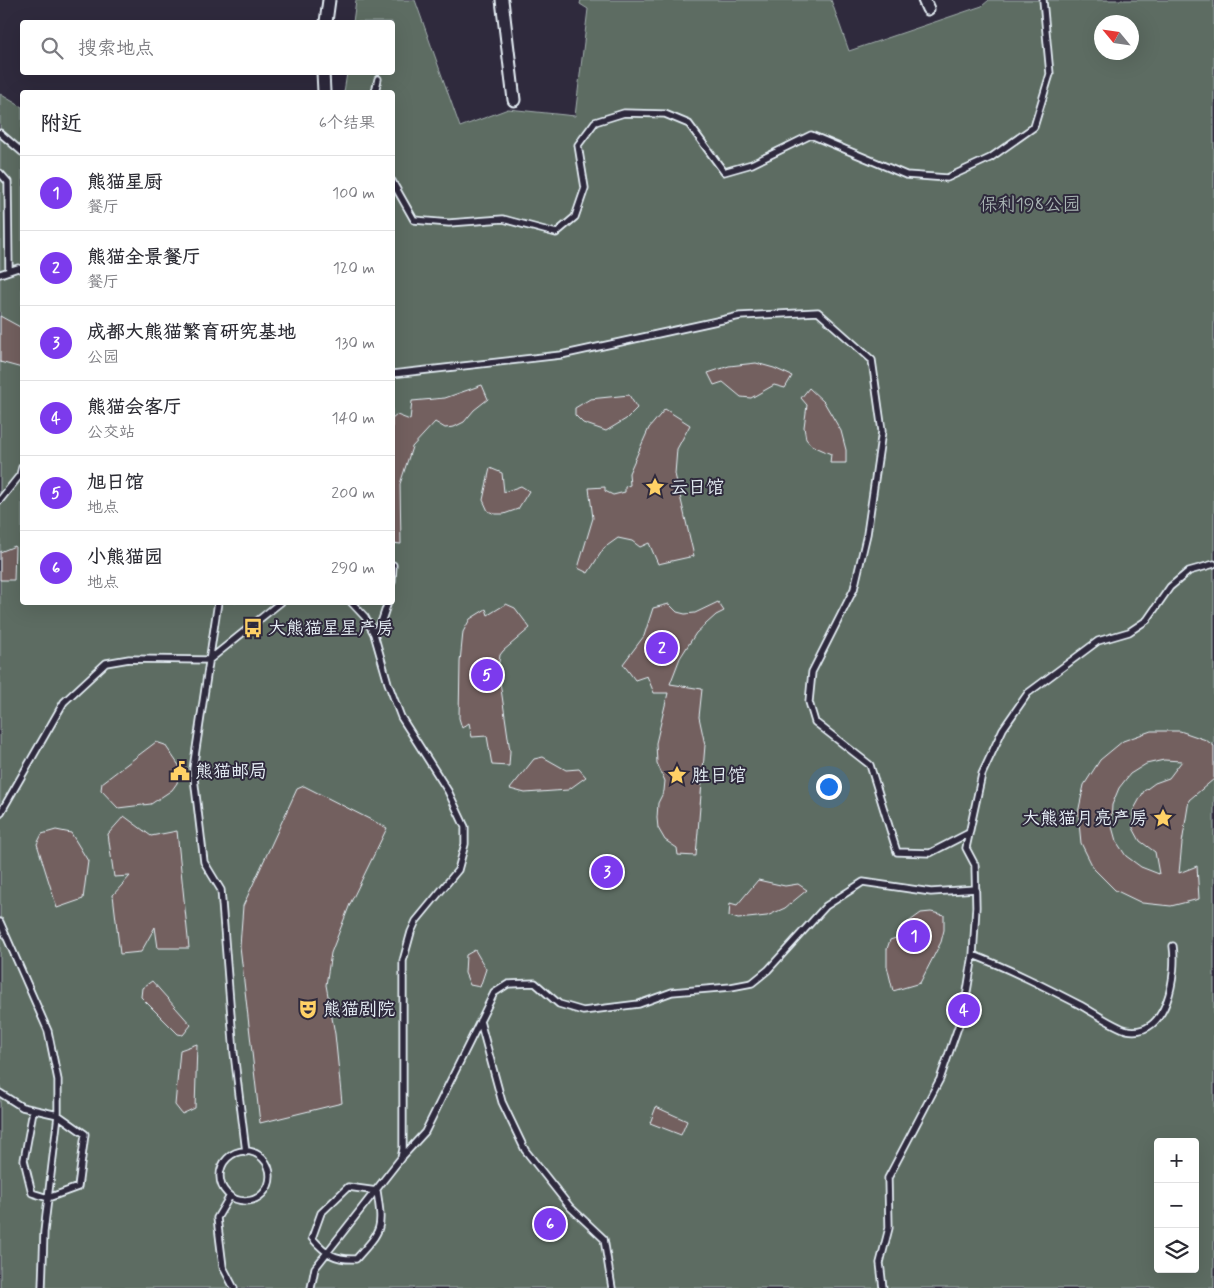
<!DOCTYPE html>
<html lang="zh">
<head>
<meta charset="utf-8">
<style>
	:root { --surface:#fff; --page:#f2f2f3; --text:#2b2b33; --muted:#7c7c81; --line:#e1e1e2; --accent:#7c3aed }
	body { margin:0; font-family:Mynerve,"LXGW WenKai TC",sans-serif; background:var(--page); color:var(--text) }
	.controls { position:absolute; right:15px; bottom:15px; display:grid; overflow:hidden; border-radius:5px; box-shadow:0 5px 20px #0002 }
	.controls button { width:45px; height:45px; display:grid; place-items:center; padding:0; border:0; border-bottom:1px solid var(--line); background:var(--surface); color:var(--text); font:25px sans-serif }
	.compass { position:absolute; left:1094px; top:15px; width:45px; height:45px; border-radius:50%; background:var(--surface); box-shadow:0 5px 20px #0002; rotate:299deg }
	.you { position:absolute; left:828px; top:786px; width:18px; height:18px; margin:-12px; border:4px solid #fff; border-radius:50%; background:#1a73e8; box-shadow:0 0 0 8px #1a73e833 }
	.badge { display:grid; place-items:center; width:32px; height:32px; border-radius:50%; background:var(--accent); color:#fff; font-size:16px; font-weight:700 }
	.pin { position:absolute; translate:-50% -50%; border:2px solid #fff; box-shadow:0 1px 5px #0006 }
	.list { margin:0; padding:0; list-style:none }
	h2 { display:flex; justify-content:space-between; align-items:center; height:65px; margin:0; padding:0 20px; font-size:21px }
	h2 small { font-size:16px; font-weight:400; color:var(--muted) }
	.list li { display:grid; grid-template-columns:32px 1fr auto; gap:15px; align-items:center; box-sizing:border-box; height:75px; padding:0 20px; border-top:1px solid var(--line) }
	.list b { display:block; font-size:19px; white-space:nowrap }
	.list p { margin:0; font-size:16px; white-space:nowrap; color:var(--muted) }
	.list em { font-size:16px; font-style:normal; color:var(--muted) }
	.icon { flex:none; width:28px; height:28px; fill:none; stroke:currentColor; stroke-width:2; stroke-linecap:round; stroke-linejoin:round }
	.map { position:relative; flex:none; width:1214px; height:1288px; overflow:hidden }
	.search { position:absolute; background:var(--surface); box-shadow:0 5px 20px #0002; left:20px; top:20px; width:375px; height:55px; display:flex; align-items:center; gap:12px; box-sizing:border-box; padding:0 18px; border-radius:5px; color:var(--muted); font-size:19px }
	.panel { position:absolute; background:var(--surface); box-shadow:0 5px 20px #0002; left:20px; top:90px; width:375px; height:515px; border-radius:5px }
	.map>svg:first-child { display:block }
</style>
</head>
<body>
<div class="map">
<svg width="1214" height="1288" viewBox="0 0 1214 1288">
	<rect width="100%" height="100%" fill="#2f2a3d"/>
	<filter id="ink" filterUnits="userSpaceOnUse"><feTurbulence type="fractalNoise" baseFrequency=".02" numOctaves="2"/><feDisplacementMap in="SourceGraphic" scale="10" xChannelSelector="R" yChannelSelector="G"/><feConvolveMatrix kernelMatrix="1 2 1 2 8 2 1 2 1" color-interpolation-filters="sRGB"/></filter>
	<g filter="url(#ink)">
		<path fill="#5d6c62" stroke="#a2aead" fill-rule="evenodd" d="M356,0H415L460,127L508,109L575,116L588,9L580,4L581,0H831L849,51L982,6L989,0H1214V1288H0V94L22,107V602H392V92H344L347,73L392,72V22H353ZM1102,22H1132V52H1102ZM1158,1142H1195V1269H1158Z"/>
		<path fill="#73615f" stroke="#e8f1f8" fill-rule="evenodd" d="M0,316L22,328V368L0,362Z
			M756,363L774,368L792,376L785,388L774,385L751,398L741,397L723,382L714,385L708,373L729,366Z
			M482,385L488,399L474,410L464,422L454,427L445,428L435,422L412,447L400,484L401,544L392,543V419L397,415L410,420L412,401L445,398Z
			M809,388L824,402L841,431L846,450V463H830L831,454L811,445L806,439L804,427L807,405L801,398Z
			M629,395L637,408L626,419L606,431L583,423L575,415V408L590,399Z
			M665,409L690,425L677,449L675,474L694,556L658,564L649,543L640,547L632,541L618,538L604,548L588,573L578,568L593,518L589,488L605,487V491L613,495L625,492V487L630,485L629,473L649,428Z
			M490,468L502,473L504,492L521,486L529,491L518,509L504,514H495L488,511L483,500Z
			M15,546L14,580H0V552Z
			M718,602L724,611L716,615L696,633L680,658L670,684L702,689L699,717L705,745L696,856L678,855L677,848L665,840L658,828L657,818L658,803L664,791L665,781L657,763L656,743L668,693H654L647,676L635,680L623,664L644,636L653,608L669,604L677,612L685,614L695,613Z
			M506,604L515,608L530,628L503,651L500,655L498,668L510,751L509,766L492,765L487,736L472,737L469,723L462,728L459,718L460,662L463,632L470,619L486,609L488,615Z
			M1151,731H1180L1206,740L1214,746V779L1189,800L1182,843L1179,873L1197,866L1199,899L1171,906L1142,903L1115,890L1094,869L1081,843L1078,813L1084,785L1100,760L1123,741ZM1164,760L1182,761L1169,778L1155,783L1144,791L1133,811V828L1140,841L1155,852L1159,874L1141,867L1126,856L1116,841L1111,823L1112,805L1119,788L1130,774L1146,764Z
			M156,742L165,745L180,767L177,783L172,790L151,804L118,808L101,790L102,783Z
			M543,757L566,770L579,769L586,777L568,790L525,793L510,789L534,759Z
			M304,786L387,828L350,904L331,953L326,985L335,1034L342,1103L260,1123L240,946L243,906L297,789Z
			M124,816L151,836L177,831L189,948H158L155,927L141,952L120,954L113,895L130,876L114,877L108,834Z
			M56,830L71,833L88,861L83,899L57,908L37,844L42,834Z
			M758,880L785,886L798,884L807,890L785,908L767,916L738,919L729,916L730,903L737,905Z
			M931,912L944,915V930L941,942L920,983L893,991L887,966V949L890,940L896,938L903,926L921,913Z
			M475,950L486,969L480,987L470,985L465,973L466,955Z
			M152,981L191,1025L183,1035L178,1034L141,997L142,988Z
			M197,1044L195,1108L182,1114L175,1105L180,1050Z
			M656,1107L687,1121L681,1135L650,1123Z"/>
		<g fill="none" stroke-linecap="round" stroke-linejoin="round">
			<defs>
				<path id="lane" d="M375,92L378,79
					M0,133L22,152
					M0,173L8,182L9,271
					M392,181L414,220L449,223L503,219L556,233L575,217L585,188L578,145L595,122L624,113L665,114L689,124L724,172L752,164L811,135L906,175L947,178L990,158L1034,127L1050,74L1043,0
					M0,274L18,268L22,270
					M392,374L561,355L740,316L818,312L872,360L882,431L867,534L854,589L812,672L809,702L815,722L870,765L897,852L930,853L969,833
					M0,500L20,475L22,467
					M392,582L393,565
					M218,602L193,769L204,862L221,890L234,1053L246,1152
					M374,634L382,620L388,602
					M0,814L64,702L106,663L129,659L209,660L281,602
					M0,922L48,1031L58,1080V1115L44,1232L42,1288
					M973,955C1010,969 1045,987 1080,1005C1091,1011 1117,1028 1127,1030C1168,1038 1177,973 1173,946
					M480,1021L502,1102L525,1150L570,1207L604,1239L612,1288
					M0,1093L22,1107L58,1115L85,1134L78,1187L48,1198L32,1193L24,1160L33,1111
					M220 1176a25 25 0 1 1 50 0a25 25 0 1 1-50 0Z
					M403,1156L425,1132L494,993L508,984L535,983L559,1004L583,1011L639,1004L672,992L731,987L752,983L768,970L826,906L863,882L931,892L976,889
					M348,1187L377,1191C383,1230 382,1230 356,1259C335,1260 326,1254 312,1238L321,1213Z
					M230,1196L217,1218L223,1267L234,1288
					M311,1288L315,1268L401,1158L403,1149V961L411,932L416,921L458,870L465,844V827L448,791L401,717L388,683L374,634L365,617L351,602
					M883,1288L880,1263L889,1228L888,1178L940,1079L964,1010L973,955L976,907L975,865L966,848L982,774L1003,729L1028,693L1098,641L1129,632L1147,620L1170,587L1189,571L1214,564"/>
				<path id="street" d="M502,0L514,100
					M924,0L928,9
					M326,22L329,0
					M323,72L324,92"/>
			</defs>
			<use href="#lane" stroke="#e8f1f8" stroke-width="9"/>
			<use href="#street" stroke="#e8f1f8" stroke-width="15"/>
			<use href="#lane" stroke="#2f2a3d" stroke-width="5.5"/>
			<use href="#street" stroke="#2f2a3d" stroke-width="11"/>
		</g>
	</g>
	<defs>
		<symbol id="sight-bare" viewBox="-9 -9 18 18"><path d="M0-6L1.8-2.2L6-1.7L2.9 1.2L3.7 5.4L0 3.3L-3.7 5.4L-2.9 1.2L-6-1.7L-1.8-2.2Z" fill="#ffd166" stroke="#2f2a3d" stroke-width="2.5" paint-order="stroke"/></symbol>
		<symbol id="bus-bare" viewBox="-9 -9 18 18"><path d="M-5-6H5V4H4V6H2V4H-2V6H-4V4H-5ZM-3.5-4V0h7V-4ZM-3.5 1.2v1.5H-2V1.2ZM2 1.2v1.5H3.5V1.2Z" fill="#ffd166" stroke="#2f2a3d" stroke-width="2.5" paint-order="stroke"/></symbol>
		<symbol id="civic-bare" viewBox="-9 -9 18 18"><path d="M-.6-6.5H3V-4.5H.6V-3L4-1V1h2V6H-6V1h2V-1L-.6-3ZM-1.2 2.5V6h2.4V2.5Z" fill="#ffd166" stroke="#2f2a3d" stroke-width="2.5" paint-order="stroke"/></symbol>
		<symbol id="theatre-bare" viewBox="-9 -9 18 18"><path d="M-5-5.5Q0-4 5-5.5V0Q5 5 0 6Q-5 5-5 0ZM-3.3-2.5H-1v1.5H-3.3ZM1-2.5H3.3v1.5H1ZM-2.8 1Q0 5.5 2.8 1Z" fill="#ffd166" stroke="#2f2a3d" stroke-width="2.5" paint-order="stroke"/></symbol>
	</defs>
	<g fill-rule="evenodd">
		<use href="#sight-bare" x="641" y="473" width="28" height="28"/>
		<use href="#bus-bare" x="239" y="614" width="28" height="28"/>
		<use href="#civic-bare" x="166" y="757" width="28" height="28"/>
		<use href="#sight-bare" x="663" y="761" width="28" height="28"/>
		<use href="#sight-bare" x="1149" y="804" width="28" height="28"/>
		<use href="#theatre-bare" x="294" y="995" width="28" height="28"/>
	</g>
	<g text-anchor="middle" stroke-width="4" stroke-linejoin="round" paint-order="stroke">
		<g font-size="18" fill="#a9b5b4" stroke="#2f2a3d">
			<text x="1030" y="210">保利198公园</text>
		</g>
		<g font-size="18" fill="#e8f1f8" stroke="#2f2a3d" text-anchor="start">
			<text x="670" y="493">云日馆</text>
			<text x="268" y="634">大熊猫星星产房</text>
			<text x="195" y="777">熊猫邮局</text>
			<text x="692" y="781">胜日馆</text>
			<text x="1148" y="824" text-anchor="end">大熊猫月亮产房</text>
			<text x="323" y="1015">熊猫剧院</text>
		</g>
	</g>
</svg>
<div class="controls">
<button>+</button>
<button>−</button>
<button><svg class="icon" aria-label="layers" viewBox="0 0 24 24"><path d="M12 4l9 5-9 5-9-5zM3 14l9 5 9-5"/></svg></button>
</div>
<svg class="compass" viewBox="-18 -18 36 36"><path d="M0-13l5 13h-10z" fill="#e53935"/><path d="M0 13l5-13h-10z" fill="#7c7c81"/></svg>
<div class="you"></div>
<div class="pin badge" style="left:914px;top:936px">1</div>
<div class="pin badge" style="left:662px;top:648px">2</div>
<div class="pin badge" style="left:607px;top:872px">3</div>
<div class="pin badge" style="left:964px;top:1010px">4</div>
<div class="pin badge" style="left:487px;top:675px">5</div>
<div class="pin badge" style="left:550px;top:1224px">6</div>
<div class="search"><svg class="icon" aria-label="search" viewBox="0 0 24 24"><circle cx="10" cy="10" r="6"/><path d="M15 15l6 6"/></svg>搜索地点</div>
<section class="panel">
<h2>附近<small>6个结果</small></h2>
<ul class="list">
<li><span class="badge">1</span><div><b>熊猫星厨</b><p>餐厅</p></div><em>100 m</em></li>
<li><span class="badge">2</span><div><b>熊猫全景餐厅</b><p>餐厅</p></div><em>120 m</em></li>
<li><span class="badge">3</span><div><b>成都大熊猫繁育研究基地</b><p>公园</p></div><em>130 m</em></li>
<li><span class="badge">4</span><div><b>熊猫会客厅</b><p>公交站</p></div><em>140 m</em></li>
<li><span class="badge">5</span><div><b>旭日馆</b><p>地点</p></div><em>200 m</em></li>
<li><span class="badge">6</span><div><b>小熊猫园</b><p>地点</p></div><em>290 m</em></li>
</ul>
</section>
</div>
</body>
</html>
